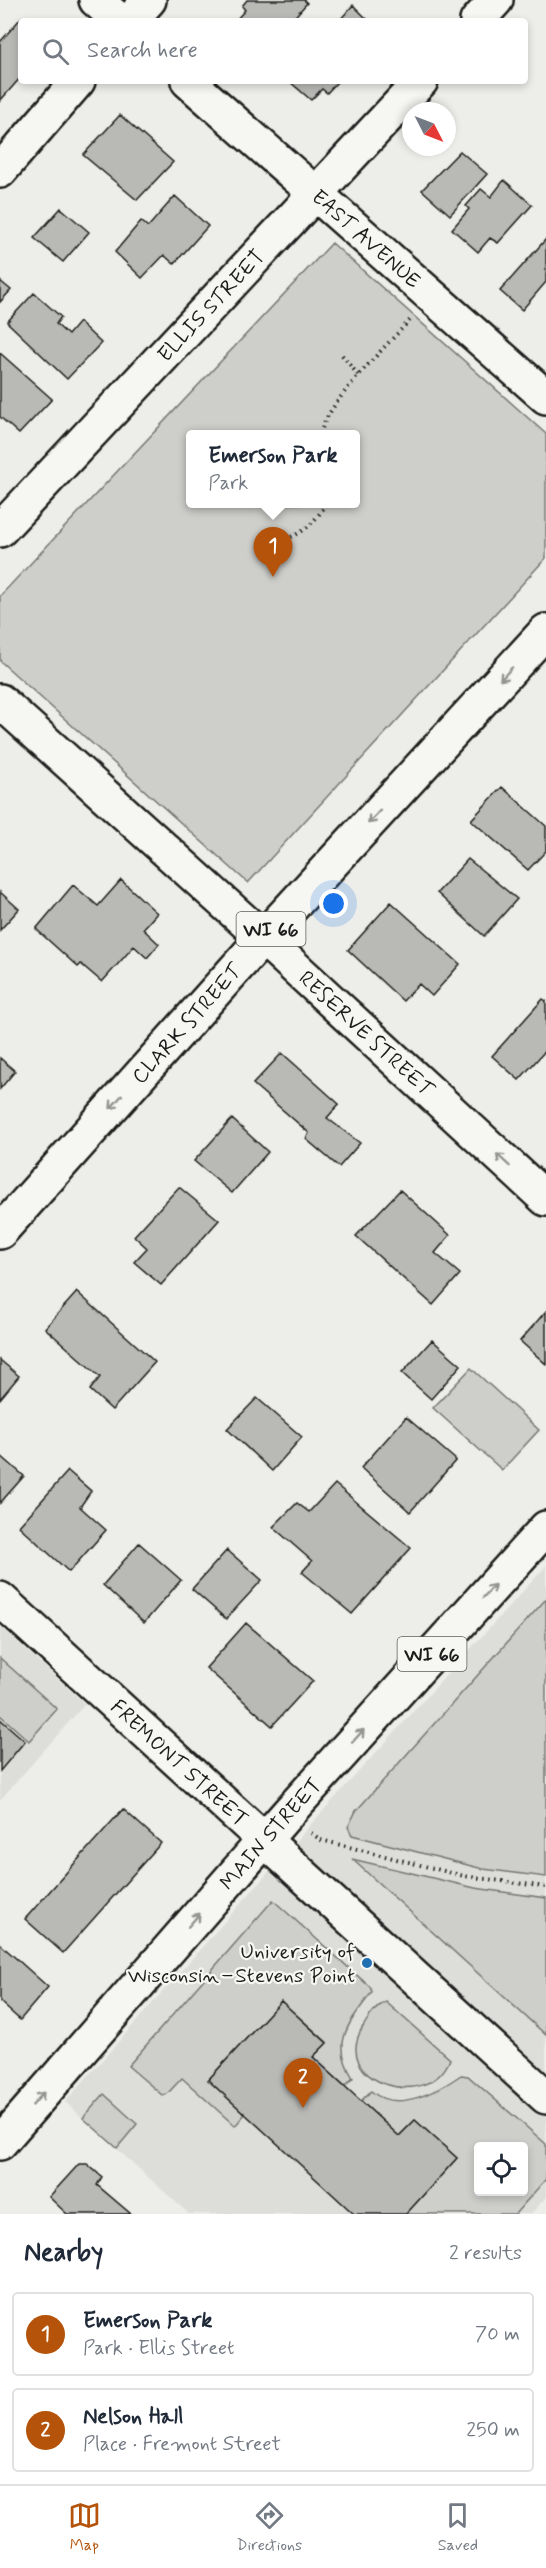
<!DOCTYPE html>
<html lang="en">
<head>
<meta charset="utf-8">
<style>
	:root { --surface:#fff; --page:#f6f6f7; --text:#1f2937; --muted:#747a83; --line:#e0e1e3; --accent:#b45309 }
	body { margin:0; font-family:Mynerve,sans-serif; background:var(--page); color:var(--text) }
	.controls { position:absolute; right:18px; bottom:18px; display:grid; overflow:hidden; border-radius:6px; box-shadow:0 3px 9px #0003 }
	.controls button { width:54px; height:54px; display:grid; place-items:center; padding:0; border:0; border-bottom:2px solid var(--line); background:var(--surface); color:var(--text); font:30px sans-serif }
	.compass { position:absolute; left:402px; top:102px; width:54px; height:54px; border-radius:50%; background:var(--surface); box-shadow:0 3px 9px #0003; rotate:132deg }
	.you { position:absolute; left:334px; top:904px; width:21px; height:21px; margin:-15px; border:4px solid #fff; border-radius:50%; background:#1a73e8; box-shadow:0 0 0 9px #1a73e833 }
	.badge { display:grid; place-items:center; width:39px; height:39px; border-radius:50%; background:var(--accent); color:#fff; font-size:20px; font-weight:700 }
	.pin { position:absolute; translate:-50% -50px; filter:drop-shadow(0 2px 3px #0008) }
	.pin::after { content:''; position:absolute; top:32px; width:21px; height:18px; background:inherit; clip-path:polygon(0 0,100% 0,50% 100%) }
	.popup { position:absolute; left:186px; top:430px; width:174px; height:78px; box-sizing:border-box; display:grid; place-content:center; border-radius:6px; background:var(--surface); filter:drop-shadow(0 2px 4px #0005); font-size:20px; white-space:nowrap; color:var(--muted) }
	.popup b { font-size:22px; color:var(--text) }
	.popup::after { content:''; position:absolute; left:50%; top:100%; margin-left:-12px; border:12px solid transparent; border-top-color:var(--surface) }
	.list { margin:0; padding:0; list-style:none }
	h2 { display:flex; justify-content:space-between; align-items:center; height:78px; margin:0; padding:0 24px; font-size:26px }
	h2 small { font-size:20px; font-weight:400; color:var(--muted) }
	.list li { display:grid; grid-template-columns:39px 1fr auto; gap:18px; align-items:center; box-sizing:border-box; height:84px; margin:0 12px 12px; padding:0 12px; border:2px solid var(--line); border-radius:6px }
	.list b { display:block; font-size:22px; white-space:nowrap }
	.list p { margin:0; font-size:20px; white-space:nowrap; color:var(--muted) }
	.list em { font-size:20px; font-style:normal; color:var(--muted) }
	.icon { flex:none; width:33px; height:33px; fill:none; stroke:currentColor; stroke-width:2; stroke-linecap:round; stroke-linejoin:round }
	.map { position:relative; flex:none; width:546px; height:2214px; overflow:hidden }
	.search { position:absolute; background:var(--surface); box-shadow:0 3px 9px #0003; left:18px; right:18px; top:18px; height:66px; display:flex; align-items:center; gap:15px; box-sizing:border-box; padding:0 21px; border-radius:6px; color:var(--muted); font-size:22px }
	.sheet { height:270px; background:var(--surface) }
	nav { display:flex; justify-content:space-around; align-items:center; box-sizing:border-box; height:84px; border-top:2px solid var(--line); background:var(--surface); font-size:16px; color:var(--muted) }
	nav a { display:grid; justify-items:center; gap:3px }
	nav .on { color:var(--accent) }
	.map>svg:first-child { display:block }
</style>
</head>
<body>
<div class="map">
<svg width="546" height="2214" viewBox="0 0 546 2214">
	<rect width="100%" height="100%" fill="#edede9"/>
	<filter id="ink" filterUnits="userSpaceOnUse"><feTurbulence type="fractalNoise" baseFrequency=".0167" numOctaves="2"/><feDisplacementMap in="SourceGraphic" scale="12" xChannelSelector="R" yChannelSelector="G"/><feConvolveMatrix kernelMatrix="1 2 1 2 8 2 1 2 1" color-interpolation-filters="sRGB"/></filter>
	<g filter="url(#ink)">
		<path fill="#ddddda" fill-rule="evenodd" d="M546,1566V2197L531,2214H189L65,2102L312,1823ZM478,2146H524V2192H478Z
			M0,1626L85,1704L0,1800Z"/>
		<path fill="#cececb" stroke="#757574" stroke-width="1.5" fill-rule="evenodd" d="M332,243L546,434V558L248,883L0,661V596ZM190,434H356V504H190Z
			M471,1368L539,1430L502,1470L433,1408Z
			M546,1599V1877L483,1869L352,1835L348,1827L356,1811Z
			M0,1658L57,1709L29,1741L0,1715Z
			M352,1859L475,1888L546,1898V2035Z
			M273,1900L370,1987L372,1992C350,2022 330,2041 353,2078L345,2086L313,2057L327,2042L281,2001L208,2080L245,2114L235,2126L182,2078L167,2094L162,2095L128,2066Z
			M386,2002L450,2059C429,2114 327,2082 364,2025C369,2016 377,2006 386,2002Z
			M461,2075L468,2076L546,2144V2179L515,2214H406L457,2158L415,2120L399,2136L361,2101L371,2091C397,2114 438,2091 461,2075ZM478,2146H524V2192H478Z
			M104,2094L137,2124L117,2148L83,2118Z"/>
		<path fill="#b9b9b6" stroke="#1c1c1c" stroke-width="1.5" d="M247,0H304L307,3L291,21H235L245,10L242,6Z
			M353,5L369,21H339Z
			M21,18L24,21H21V77L0,101V42Z
			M289,81H338L327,93L322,89L311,100Z
			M120,115L173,162L137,200L83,155Z
			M460,151L487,174L450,215L422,190Z
			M504,180L532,205L498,243L490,238L478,252L452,229L469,209L466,206L481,189L491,197Z
			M175,196L208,226L174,264L164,255L142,278L115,252L141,221L148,227Z
			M61,208L89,232L63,262L34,238Z
			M546,239V282L522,310L500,291Z
			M0,281L11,290L0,302Z
			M34,293L61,317L56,324L68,335L79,322L101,343L67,379L7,322Z
			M0,353L52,399L19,434L0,417Z
			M502,787L546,826V851L528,870L471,820Z
			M468,859L517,899L484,936L437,893Z
			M121,880L157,913L143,929L159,944L147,958L134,946L102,982L81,964L78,967L36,929L73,885L98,906Z
			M0,892L19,909L0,930Z
			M391,902L460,964L432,996L419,984L403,1001L348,950Z
			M543,999L546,1001V1050L519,1080L492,1056Z
			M282,1053L339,1104L327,1118L360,1143L339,1167L306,1139L309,1133L253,1084Z
			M0,1058L15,1071L0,1089Z
			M232,1119L268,1152L232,1193L194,1161Z
			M179,1187L219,1220L161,1285L134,1262L147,1248L134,1236Z
			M400,1190L450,1235L435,1253L460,1274L433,1305L356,1236Z
			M77,1292L155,1362L112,1410L90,1390L100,1377L45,1328Z
			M546,1311V1364L520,1341Z
			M432,1340L461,1365L431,1399L402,1373Z
			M0,1360L19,1376L0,1399Z
			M257,1398L302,1437L272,1471L227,1429Z
			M406,1417L456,1460L410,1512L361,1468Z
			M0,1455L24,1476L0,1503Z
			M68,1471L91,1491L80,1507L106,1530L69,1572L19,1526Z
			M335,1484L411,1548L352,1614L302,1572L312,1561L273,1527L297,1503L309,1512Z
			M139,1543L181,1580L144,1623L103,1585Z
			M227,1550L262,1580L226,1619L192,1589Z
			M246,1623L313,1681L272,1726L206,1668Z
			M0,1719L25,1741L0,1771Z
			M123,1809L161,1843L63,1953L25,1919Z
			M0,1944L48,1987L20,2020L0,2002Z
			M281,2001L327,2043L313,2057L399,2136L415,2120L457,2158L406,2214H354L208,2080Z
			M79,2164H87L102,2177L97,2185L131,2214H67L49,2197Z"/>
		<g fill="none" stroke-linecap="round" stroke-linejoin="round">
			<defs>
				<g id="minor">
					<path d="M96,0L120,21"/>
					<path d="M130,21L149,0"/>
					<path d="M477,21L496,0"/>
					<path id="s1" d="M188,81L546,397"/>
					<path d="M0,171L78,81"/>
					<path id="s2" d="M0,530L421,81"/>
					<path id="s3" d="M0,701L263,938L546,1199"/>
					<path id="s4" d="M0,1599L546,2097"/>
				</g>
				<g id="major">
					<path id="s5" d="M0,1232L263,938L546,631"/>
					<path id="s6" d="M0,2143L288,1813L546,1528"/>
				</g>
			</defs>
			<use href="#minor" stroke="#1c1c1c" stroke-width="38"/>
			<use href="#major" stroke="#1c1c1c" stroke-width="38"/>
			<path stroke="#1c1c1c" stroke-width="4" stroke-dasharray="1.5 4.5" stroke-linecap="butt" d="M342,355L359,376
				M321,434C322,408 391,341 411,319
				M268,544C297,537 310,530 326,504
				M311,1833L321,1840L464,1876L546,1887"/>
			<use href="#minor" stroke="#f6f6f2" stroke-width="33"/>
			<use href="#major" stroke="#f6f6f2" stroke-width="33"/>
		</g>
		<defs><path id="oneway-shaft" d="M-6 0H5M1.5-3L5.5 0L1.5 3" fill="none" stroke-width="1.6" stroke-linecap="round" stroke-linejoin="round" transform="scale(1.5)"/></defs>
		<g stroke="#949492">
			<use href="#oneway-shaft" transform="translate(506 674) rotate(133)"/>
			<use href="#oneway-shaft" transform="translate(374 817) rotate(133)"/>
			<use href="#oneway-shaft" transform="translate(116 1102) rotate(132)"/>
			<use href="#oneway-shaft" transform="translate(503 1160) rotate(-137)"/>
			<use href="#oneway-shaft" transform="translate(489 1591) rotate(-48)"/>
			<use href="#oneway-shaft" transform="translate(358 1736) rotate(-48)"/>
			<use href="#oneway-shaft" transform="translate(194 1920) rotate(-49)"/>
			<use href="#oneway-shaft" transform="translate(38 2099) rotate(-49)"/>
		</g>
	</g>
	<circle fill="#1f6fb2" stroke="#f6f6f2" stroke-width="2" cx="367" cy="1963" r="6"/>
	<g text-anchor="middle" stroke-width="4.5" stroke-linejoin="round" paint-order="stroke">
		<g fill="#f6f6f2" stroke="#5d5d5c" stroke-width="1.5">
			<rect x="236.5" y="912" width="69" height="34" rx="4.5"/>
			<rect x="397.5" y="1637" width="69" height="34" rx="4.5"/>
		</g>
		<g font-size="20" font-weight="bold" fill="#1c1c1c">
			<text x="271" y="936">WI 66</text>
			<text x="432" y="1661">WI 66</text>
		</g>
		<g font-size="21" fill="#1c1c1c" stroke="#f6f6f2">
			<text dy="7" stroke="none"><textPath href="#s1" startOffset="238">EAST AVENUE</textPath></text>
			<text dy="7" stroke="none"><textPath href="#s2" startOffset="308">ELLIS STREET</textPath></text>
			<text dy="7" stroke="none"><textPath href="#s5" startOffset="280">CLARK STREET</textPath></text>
			<text dy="7" stroke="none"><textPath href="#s3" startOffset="495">RESERVE STREET</textPath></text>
			<text dy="7" stroke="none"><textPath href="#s4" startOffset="243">FREMONT STREET</textPath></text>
			<text dy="7" stroke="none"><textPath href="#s6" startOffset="411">MAIN STREET</textPath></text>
		</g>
		<g font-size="21" fill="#1c1c1c" stroke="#f6f6f2" text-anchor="end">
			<text x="355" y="1958">University of<tspan x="355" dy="24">Wisconsin–Stevens Point</tspan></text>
		</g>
	</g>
</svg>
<div class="controls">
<button><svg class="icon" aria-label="locate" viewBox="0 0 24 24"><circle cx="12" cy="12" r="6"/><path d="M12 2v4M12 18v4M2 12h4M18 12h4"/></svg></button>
</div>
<svg class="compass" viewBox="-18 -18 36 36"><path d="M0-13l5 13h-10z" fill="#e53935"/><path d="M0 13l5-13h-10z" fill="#747a83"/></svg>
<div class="you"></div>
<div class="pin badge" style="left:273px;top:577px">1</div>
<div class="popup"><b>Emerson Park</b>Park</div>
<div class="pin badge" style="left:303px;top:2108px">2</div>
<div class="search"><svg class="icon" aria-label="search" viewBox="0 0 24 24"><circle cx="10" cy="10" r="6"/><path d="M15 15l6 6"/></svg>Search here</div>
</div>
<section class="sheet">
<h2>Nearby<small>2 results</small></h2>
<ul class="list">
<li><span class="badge">1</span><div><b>Emerson Park</b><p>Park · Ellis Street</p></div><em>70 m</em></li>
<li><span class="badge">2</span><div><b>Nelson Hall</b><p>Place · Fremont Street</p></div><em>250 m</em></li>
</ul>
</section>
<nav>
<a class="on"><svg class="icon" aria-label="map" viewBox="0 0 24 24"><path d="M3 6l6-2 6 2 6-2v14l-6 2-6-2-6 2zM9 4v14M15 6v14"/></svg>Map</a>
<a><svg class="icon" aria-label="directions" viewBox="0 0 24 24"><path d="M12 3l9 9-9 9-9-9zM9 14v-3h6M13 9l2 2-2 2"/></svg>Directions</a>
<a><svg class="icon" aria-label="saved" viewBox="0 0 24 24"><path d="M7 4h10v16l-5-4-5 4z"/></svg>Saved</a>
</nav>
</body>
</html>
